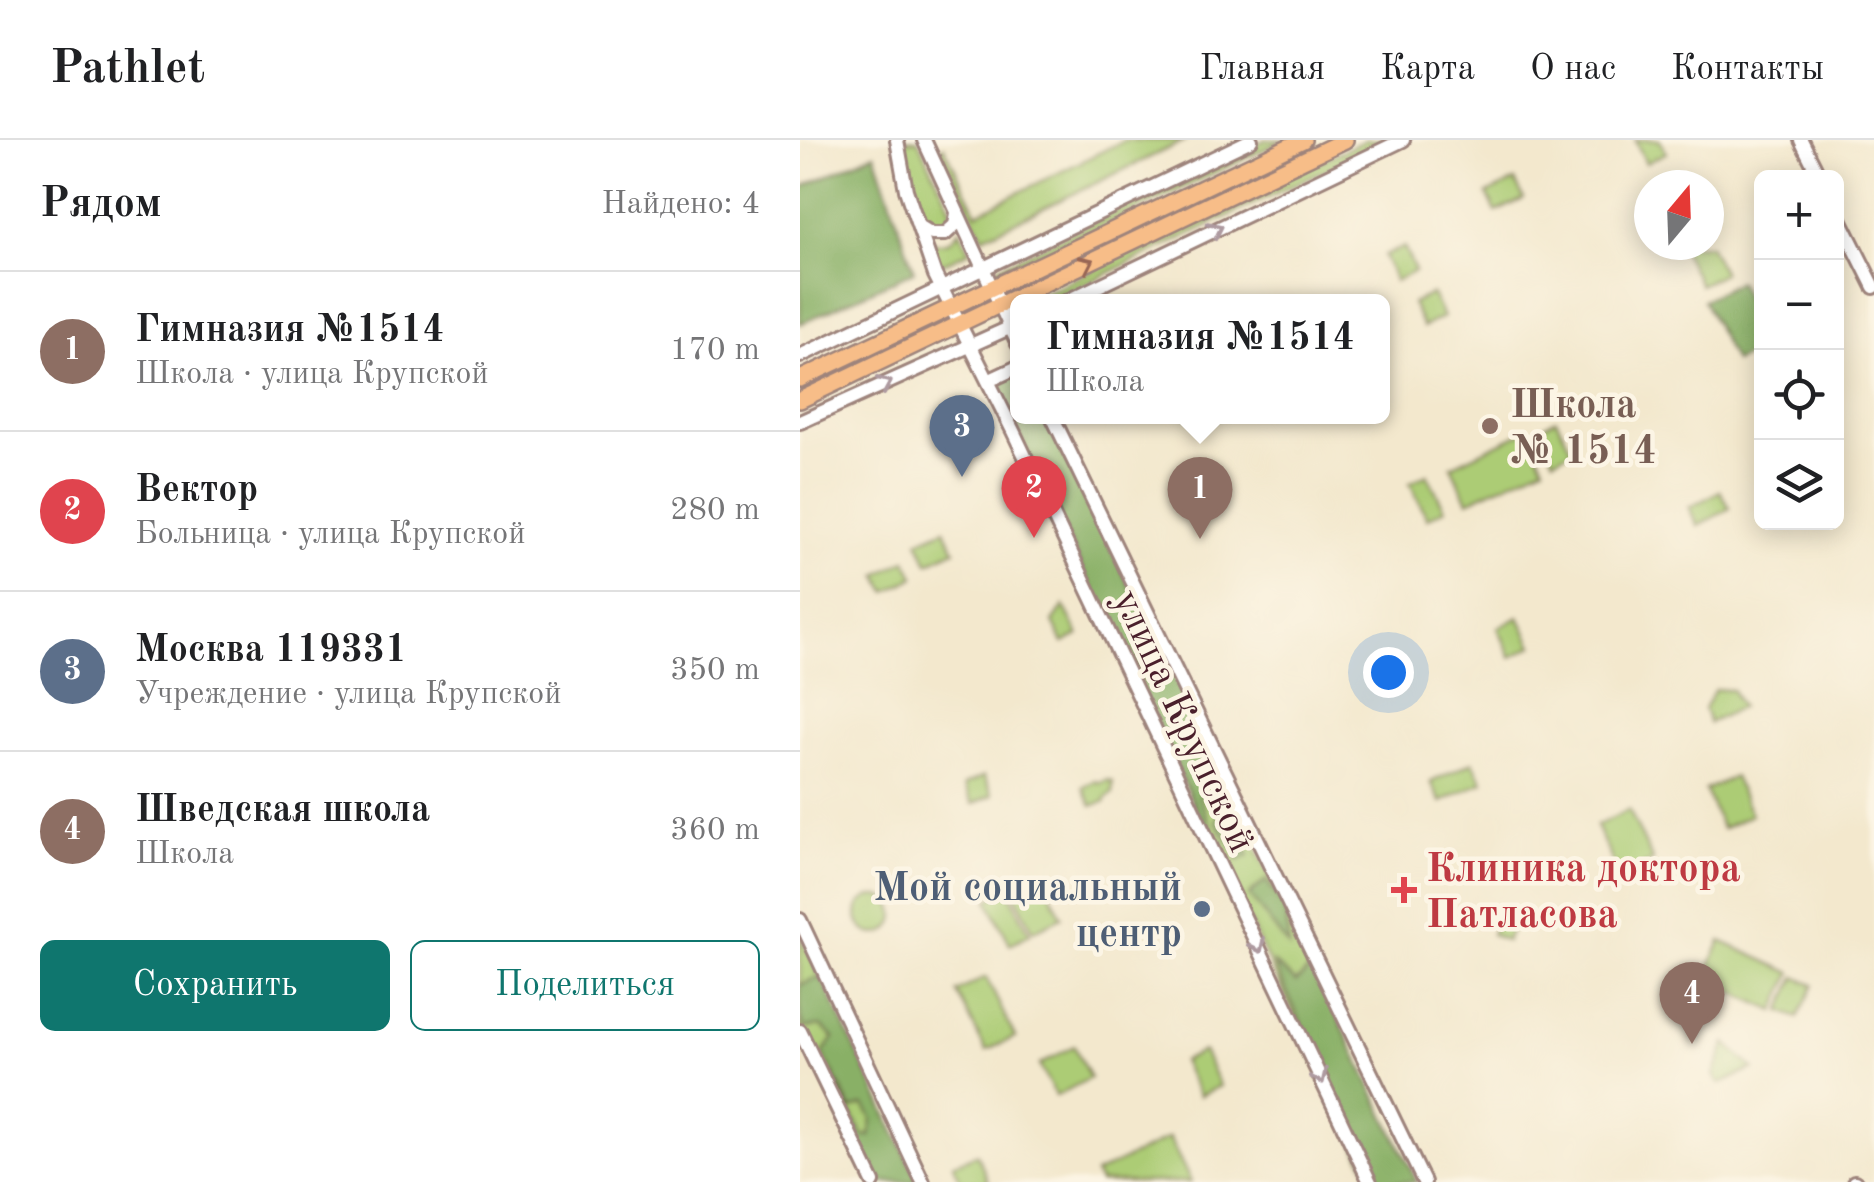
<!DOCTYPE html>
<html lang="ru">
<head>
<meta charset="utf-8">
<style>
	:root { --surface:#fff; --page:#f6f6f6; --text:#202124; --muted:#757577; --line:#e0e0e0; --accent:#0f766e }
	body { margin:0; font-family:"Old Standard TT",serif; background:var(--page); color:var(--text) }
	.controls { position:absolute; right:30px; top:30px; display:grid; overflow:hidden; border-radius:15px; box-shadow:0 5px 25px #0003 }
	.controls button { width:90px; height:90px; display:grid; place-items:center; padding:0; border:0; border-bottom:2px solid var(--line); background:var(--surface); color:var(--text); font:50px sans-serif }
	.compass { position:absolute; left:834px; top:30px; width:90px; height:90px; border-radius:50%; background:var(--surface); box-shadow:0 5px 25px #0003; rotate:19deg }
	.you { position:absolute; left:588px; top:532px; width:35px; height:35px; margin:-25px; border:8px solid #fff; border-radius:50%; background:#1a73e8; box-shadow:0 0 0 15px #1a73e833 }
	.badge { display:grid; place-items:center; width:65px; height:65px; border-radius:50%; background:var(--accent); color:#fff; font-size:32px; font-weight:700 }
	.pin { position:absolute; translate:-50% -82px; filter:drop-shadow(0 2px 5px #0008) }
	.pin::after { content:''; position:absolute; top:52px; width:35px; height:30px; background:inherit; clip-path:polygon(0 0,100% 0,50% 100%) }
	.popup { position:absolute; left:210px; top:154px; width:380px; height:130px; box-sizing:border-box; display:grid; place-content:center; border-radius:15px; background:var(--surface); filter:drop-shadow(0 2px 8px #0005); font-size:32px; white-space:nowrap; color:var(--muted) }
	.popup b { font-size:38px; color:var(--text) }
	.popup::after { content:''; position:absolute; left:50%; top:100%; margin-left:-20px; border:20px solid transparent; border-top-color:var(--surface) }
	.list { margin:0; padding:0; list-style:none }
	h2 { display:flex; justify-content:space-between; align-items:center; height:130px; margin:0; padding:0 40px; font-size:42px }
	h2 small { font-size:32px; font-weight:400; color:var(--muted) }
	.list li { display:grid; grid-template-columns:65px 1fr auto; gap:30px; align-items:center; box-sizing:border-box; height:160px; padding:0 40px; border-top:2px solid var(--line) }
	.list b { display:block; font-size:38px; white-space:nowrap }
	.list p { margin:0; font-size:32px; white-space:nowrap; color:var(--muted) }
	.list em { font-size:32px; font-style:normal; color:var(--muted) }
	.actions { display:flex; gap:20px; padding:30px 40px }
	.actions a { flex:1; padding:22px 0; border:2px solid var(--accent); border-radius:15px; text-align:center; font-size:35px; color:var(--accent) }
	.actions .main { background:var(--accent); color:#fff }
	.icon { flex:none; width:55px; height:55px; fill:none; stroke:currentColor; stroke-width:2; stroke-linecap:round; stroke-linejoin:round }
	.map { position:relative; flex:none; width:1074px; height:1042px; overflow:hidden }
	header { display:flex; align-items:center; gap:60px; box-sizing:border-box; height:140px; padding:0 50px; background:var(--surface); border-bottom:2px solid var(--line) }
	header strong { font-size:48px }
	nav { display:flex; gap:55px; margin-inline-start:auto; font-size:35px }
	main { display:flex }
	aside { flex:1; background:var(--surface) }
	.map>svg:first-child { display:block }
</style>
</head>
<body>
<header>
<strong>Pathlet</strong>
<nav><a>Главная</a><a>Карта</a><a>О нас</a><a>Контакты</a></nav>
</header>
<main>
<aside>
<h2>Рядом<small>Найдено: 4</small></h2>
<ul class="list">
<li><span class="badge" style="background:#8d6e63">1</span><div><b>Гимназия №1514</b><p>Школа · улица Крупской</p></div><em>170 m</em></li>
<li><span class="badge" style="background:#e0444e">2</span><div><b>Вектор</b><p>Больница · улица Крупской</p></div><em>280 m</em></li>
<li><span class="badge" style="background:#5c6f8a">3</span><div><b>Москва 119331</b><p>Учреждение · улица Крупской</p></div><em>350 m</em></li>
<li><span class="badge" style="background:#8d6e63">4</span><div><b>Шведская школа</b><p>Школа</p></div><em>360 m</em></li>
</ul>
<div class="actions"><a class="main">Сохранить</a><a>Поделиться</a></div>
</aside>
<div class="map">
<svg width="1074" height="1042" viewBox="0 0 1074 1042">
	<rect width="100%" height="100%" fill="#fcf5e5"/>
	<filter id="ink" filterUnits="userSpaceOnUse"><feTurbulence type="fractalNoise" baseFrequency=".01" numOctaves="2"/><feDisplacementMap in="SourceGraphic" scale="20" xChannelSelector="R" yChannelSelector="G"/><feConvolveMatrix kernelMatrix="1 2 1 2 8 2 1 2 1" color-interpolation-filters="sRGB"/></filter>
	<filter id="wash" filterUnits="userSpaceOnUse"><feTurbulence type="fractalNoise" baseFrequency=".0048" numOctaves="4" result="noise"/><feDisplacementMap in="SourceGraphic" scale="40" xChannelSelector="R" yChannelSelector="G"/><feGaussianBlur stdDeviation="2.25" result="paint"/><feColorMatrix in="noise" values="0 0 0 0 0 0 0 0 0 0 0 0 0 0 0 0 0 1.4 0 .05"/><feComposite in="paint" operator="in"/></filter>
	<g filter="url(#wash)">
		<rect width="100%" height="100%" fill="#f3e8cd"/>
		<path fill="#accc75" stroke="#7b7650" stroke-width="2.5" d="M103,0H118L151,68L152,78L143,90L126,87L106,28Z
			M325,0H386L183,97L139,9L144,6L177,73Z
			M465,0H484L202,134L194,133L199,127Z
			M565,0H587L250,161H228Z
			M835,0H860L866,13L846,23Z
			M715,41L724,59L696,72L687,54Z
			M159,89L170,111L139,125L131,101C143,106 154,102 159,89Z
			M883,105H909L923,133L900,145L880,106Z
			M604,107L615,131L595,141L584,116Z
			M632,154L643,177L623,187L612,163Z
			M193,243L218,276L249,277L617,1042H573Z
			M756,279L772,310L754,319L739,289Z
			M727,290L744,326L668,361L651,326Z
			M627,334L645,369L627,378L610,343Z
			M920,351L930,368L898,386L889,368Z
			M145,389L155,410L128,423L118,401Z
			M106,420L115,437L87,452L78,435Z
			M264,466L279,495L263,503L253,482Z
			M719,477L733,506L711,517L698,488Z
			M915,549L932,550L941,567L909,583L904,569Z
			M673,622L683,642L641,662L631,642Z
			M184,636L193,655L173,664L164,645Z
			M934,637L951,675L922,689L905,650Z
			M307,640L313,642V653L306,658V661L292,666L283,647L296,641L300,643Z
			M829,670L853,721L820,737L796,686Z
			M242,736L262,777L233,791L213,750Z
			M208,750L230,794L210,804L188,760Z
			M57 775a19 19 0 1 1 38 0a19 19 0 1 1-38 0Z
			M703,767L719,772L706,801L691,794Z
			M0,795L118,1042H74L0,887Z
			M921,801L992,833L975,871L904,839Z
			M186,837L215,897L186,911L157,852Z
			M996,837L1014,845L998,878L981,871Z
			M926,903L954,929L919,944L914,935Z
			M274,906L290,938L256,956L239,925Z
			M403,911L420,946L399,956L382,921Z
			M369,998L391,1042H300L295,1034Z
			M177,1014L189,1042H161L153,1024Z"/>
		<path fill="#89b066" stroke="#6a6848" stroke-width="2.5" d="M75,13L114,131L0,184V48Z
			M938,142L961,188L962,208L934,222L903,160Z
			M217,233L218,276L247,277L412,614L400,657L428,736L195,244Z
			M423,660L446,689L441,698L449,716L438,720L416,681Z
			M466,740L485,769L489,807L449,755Z
			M473,822L496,842L513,826L617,1042H575Z
			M13,839H22L119,1042H76L26,937L31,935L63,995L70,996L72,978L64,965L52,969L23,913L34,898L21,886L5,888L0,877V845Z"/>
	</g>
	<g filter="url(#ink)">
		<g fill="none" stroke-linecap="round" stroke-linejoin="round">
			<defs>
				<path id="minor" d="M97,0L106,50L135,135L213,291L570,1042
					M124,0L218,204
					M1001,0L1020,38
					M1036,71L1074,147
					M119,86L132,94H145L155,85L157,73
					M265,162L603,0
					M0,216L451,0
					M188,241L218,227
					M252,276L624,1042
					M0,282L218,184
					M0,780L123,1042
					M0,891L73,1042
					M1054,1042H1055"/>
				<path id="major" d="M0,239L503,0
					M0,260L545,0"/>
			</defs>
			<use href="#minor" stroke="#9e847c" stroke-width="18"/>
			<use href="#major" stroke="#9e847c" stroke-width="20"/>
			<use href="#minor" stroke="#fff" stroke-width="12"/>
			<use href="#major" stroke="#f7bd88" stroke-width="15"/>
		</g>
		<defs><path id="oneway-chevron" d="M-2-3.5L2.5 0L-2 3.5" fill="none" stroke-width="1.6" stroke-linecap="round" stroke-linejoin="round" transform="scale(2.5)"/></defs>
		<g stroke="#ae9aa0">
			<use href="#oneway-chevron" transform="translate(416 89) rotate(-26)"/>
			<use href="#oneway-chevron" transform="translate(85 244) rotate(-24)"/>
			<use href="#oneway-chevron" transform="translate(458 806) rotate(65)"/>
			<use href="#oneway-chevron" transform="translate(520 937) rotate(65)"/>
		</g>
		<use stroke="#986655" href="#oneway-chevron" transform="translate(287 123) rotate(-25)"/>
	</g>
	<circle fill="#8d6e63" stroke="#fcf5e5" stroke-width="4" cx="690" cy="286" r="10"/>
	<path fill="#e0444e" stroke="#fcf5e5" stroke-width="4" d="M599 735h10v10h10v10h-10v10h-10v-10h-10v-10h10z"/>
	<circle fill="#5c6f8a" stroke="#fcf5e5" stroke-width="4" cx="402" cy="769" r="10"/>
	<g text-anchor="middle" stroke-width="9" stroke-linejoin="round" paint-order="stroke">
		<g font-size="40" font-weight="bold" fill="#785e54" stroke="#fcf5e5" text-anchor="start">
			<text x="710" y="277">Школа<tspan x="710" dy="46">№ 1514</tspan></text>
		</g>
		<g font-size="40" fill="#4a1f2b" stroke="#fcf5e5">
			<text transform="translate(386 580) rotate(65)" y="14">улица Крупской</text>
		</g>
		<g font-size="40" font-weight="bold" fill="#be3a42" stroke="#fcf5e5" text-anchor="start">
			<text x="626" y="741">Клиника доктора<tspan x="626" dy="46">Патласова</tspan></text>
		</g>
		<g font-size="40" font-weight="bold" fill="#4e5e75" stroke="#fcf5e5" text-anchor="end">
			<text x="382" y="760">Мой социальный<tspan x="382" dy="46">центр</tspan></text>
		</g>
	</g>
</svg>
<div class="controls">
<button>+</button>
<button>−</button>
<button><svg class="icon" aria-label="locate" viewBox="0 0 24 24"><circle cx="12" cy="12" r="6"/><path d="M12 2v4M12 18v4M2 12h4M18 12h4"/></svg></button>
<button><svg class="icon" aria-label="layers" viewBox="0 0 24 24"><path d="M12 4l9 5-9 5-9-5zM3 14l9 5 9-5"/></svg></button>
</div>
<svg class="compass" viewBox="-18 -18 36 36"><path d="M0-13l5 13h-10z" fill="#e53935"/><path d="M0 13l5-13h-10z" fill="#757577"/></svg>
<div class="you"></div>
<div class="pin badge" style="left:400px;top:399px;background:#8d6e63">1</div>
<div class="popup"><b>Гимназия №1514</b>Школа</div>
<div class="pin badge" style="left:234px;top:398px;background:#e0444e">2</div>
<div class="pin badge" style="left:162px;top:337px;background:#5c6f8a">3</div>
<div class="pin badge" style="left:892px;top:904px;background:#8d6e63">4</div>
</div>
</main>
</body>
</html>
